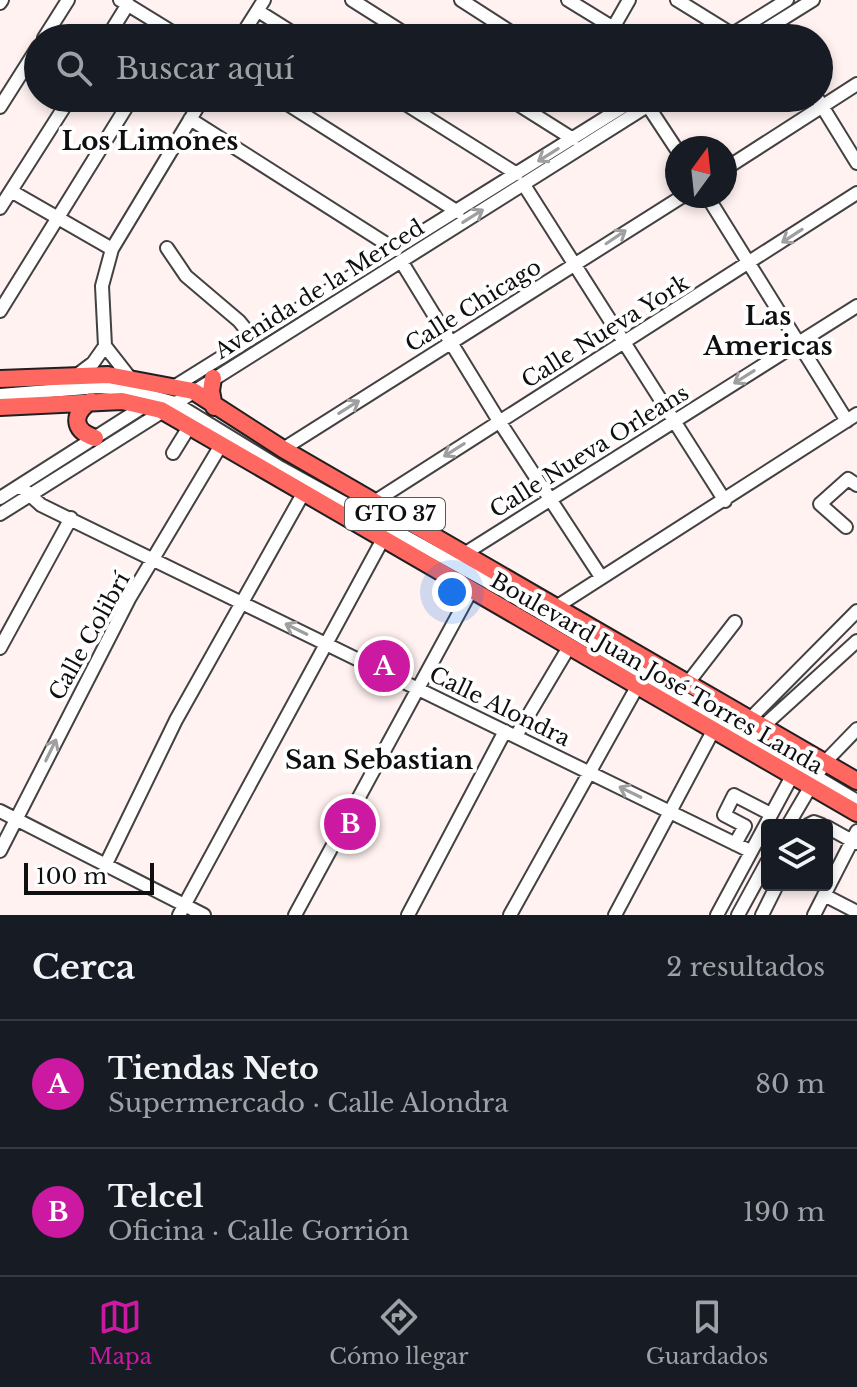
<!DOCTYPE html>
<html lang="es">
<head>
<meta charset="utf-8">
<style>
	:root { --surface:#171b24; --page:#20242c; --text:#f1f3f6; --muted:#9ea1a6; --line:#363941; --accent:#cc19a2 }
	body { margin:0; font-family:"Libre Baskerville",serif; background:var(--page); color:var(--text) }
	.controls { position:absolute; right:24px; bottom:24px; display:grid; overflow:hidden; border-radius:8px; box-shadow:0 4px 12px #0003 }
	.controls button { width:72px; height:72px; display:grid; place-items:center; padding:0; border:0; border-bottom:2px solid var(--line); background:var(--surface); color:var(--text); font:40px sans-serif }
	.compass { position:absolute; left:665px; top:136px; width:72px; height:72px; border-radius:50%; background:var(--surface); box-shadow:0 4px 12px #0003; rotate:15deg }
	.scale { position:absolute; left:24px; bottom:20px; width:130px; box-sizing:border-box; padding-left:8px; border:4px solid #0f0f0f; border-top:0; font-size:22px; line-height:28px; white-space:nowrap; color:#0f0f0f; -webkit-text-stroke:6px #fff; paint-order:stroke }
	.you { position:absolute; left:452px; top:592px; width:28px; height:28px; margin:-20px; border:6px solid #fff; border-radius:50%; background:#1a73e8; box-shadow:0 0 0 12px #1a73e833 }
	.badge { display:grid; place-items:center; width:52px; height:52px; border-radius:50%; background:var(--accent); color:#fff; font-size:26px; font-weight:700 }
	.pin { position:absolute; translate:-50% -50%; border:4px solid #fff; box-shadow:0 2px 8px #0006 }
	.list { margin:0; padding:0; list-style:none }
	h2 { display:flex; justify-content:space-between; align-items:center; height:104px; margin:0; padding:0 32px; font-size:34px }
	h2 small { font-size:26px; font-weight:400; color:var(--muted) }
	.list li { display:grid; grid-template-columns:52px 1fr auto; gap:24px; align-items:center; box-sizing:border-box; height:128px; padding:0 32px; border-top:2px solid var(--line) }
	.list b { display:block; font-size:30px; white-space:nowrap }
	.list p { margin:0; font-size:26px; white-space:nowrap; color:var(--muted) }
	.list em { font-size:26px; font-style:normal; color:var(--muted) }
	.icon { flex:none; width:44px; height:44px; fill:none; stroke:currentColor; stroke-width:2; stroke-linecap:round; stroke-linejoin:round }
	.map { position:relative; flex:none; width:857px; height:915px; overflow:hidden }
	.search { position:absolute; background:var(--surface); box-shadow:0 4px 12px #0003; left:24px; right:24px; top:24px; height:88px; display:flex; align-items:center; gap:20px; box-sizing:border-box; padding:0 28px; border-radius:44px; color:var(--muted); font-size:30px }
	.sheet { height:360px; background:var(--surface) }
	nav { display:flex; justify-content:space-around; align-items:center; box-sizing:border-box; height:112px; border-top:2px solid var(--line); background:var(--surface); font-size:22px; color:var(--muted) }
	nav a { display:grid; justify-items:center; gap:4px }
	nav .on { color:var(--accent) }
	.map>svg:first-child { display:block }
</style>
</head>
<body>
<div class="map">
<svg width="857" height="915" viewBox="0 0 857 915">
	<rect width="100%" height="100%" fill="#fff2f1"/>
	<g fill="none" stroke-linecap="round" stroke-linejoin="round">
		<defs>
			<path id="minor" d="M120,0L182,38
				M352,0L412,38
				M461,0L520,38
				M568,0L630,38
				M677,0L732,34
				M0,3L2,0
				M258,11L301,38
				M613,28L629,0
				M44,38L68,0
				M107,38L128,4
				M240,38L264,0
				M726,38L787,0
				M752,38L813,0
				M278,98L458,212
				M396,98L517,174
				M508,98L573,139
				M817,98L857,163
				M648,106L677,150
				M0,107L38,47
				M190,119L396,250
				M725,169L857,84
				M524,185L725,501
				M11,191L112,249
				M707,196L847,421
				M0,208L70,98
				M167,248L186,276L239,321L252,337
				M401,261L499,421L601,577
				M0,311L132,98
				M77,375L93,363L105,346
				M130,378L105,346L102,286L112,249L203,98
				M172,388L637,98
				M0,395L98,387L124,389L175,403L281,468L497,587L857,801
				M283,449L683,196
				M173,453L189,427
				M20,486L41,505L750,851
				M0,498L146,405
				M374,502L857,193
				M0,514L660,98
				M846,527L820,504L848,479L857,485
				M464,554L857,306
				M556,607L857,414
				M0,648L71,518
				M687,684L735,622
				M745,724L857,611
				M759,730L857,641
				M516,736L569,647
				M0,811L204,915
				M788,825L825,762L857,729
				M808,825L814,822L822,825
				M827,827L856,843
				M735,844L745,826L724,815L734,795L771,814
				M0,851L129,599L221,445
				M105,866L176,720L304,492
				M824,895L857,912
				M179,915L383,539
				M295,915L471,591
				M408,915L505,731
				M510,915L637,687
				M615,915L713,731
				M717,915L792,776
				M738,915L767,862
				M762,915L777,885
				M814,915L857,831"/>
			<path id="major" d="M213,378L211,391L214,407
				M0,379L108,375L193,391L283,449L857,781
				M91,401C72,414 72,430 95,438
				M0,407L122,401L161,410L857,813"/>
		</defs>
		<use href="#minor" stroke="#424242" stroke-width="16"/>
		<use href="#major" stroke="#202020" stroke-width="20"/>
		<use href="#minor" stroke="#fff" stroke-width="12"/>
		<use href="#major" stroke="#ff6761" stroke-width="16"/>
	</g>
	<defs><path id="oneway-shaft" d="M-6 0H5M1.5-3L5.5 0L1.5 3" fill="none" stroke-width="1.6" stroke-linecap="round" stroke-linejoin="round" transform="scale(2)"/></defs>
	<g stroke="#9f9f9f">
		<use href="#oneway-shaft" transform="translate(548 155) rotate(148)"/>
		<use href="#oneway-shaft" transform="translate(473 216) rotate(-32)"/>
		<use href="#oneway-shaft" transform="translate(792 236) rotate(147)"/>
		<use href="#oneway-shaft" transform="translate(616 237) rotate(-34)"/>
		<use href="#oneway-shaft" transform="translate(744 377) rotate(148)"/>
		<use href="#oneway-shaft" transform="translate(349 407) rotate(-32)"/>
		<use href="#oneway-shaft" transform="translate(454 450) rotate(148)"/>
		<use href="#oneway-shaft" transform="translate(296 629) rotate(-154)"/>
		<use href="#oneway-shaft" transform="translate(51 750) rotate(-64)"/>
		<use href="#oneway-shaft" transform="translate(630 792) rotate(-154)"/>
	</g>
	<g text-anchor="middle" stroke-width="8" stroke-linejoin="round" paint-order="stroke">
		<rect fill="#fff" stroke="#575757" stroke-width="2" x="345" y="498" width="100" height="32" rx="6"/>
		<g font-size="20" font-weight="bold" fill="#0f0f0f">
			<text x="395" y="521">GTO 37</text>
		</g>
		<g font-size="22" fill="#0f0f0f" stroke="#fff">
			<text transform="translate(319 289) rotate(-32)" y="8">Avenida de la Merced</text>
			<text transform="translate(473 305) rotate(-32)" y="8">Calle Chicago</text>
			<text transform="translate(605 331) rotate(-32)" y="8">Calle Nueva York</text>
			<text transform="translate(589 451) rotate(-32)" y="8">Calle Nueva Orleans</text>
			<text transform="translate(89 636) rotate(-61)" y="8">Calle Colibrí</text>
			<text transform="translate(657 673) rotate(30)" y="8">Boulevard Juan José Torres Landa</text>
			<text transform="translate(500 706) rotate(26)" y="8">Calle Alondra</text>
		</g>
		<g font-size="26" font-weight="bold" fill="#0f0f0f" stroke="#fff">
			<text x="150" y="150">Los Limones</text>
			<text x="768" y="325">Las<tspan x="768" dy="30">Americas</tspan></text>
			<text x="379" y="769">San Sebastian</text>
		</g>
	</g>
</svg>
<div class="controls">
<button><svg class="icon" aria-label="layers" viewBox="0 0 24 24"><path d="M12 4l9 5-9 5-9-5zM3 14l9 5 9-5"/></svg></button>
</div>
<svg class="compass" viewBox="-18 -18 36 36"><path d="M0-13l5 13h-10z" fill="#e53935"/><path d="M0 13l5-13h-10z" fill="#9ea1a6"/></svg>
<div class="scale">100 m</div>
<div class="you"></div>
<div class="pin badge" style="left:384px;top:666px">A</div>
<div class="pin badge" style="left:350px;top:824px">B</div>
<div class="search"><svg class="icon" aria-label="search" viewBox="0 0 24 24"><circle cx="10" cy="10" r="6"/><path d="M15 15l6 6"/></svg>Buscar aquí</div>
</div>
<section class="sheet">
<h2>Cerca<small>2 resultados</small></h2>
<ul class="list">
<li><span class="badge">A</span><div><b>Tiendas Neto</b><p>Supermercado · Calle Alondra</p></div><em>80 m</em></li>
<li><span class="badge">B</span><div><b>Telcel</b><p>Oficina · Calle Gorrión</p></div><em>190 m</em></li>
</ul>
</section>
<nav>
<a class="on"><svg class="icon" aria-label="map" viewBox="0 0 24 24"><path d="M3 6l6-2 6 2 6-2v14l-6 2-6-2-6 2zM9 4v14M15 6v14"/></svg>Mapa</a>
<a><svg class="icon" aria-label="directions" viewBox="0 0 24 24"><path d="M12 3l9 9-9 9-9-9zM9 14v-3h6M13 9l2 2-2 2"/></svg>Cómo llegar</a>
<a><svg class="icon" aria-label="saved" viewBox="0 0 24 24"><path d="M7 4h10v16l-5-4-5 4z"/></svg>Guardados</a>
</nav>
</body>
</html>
